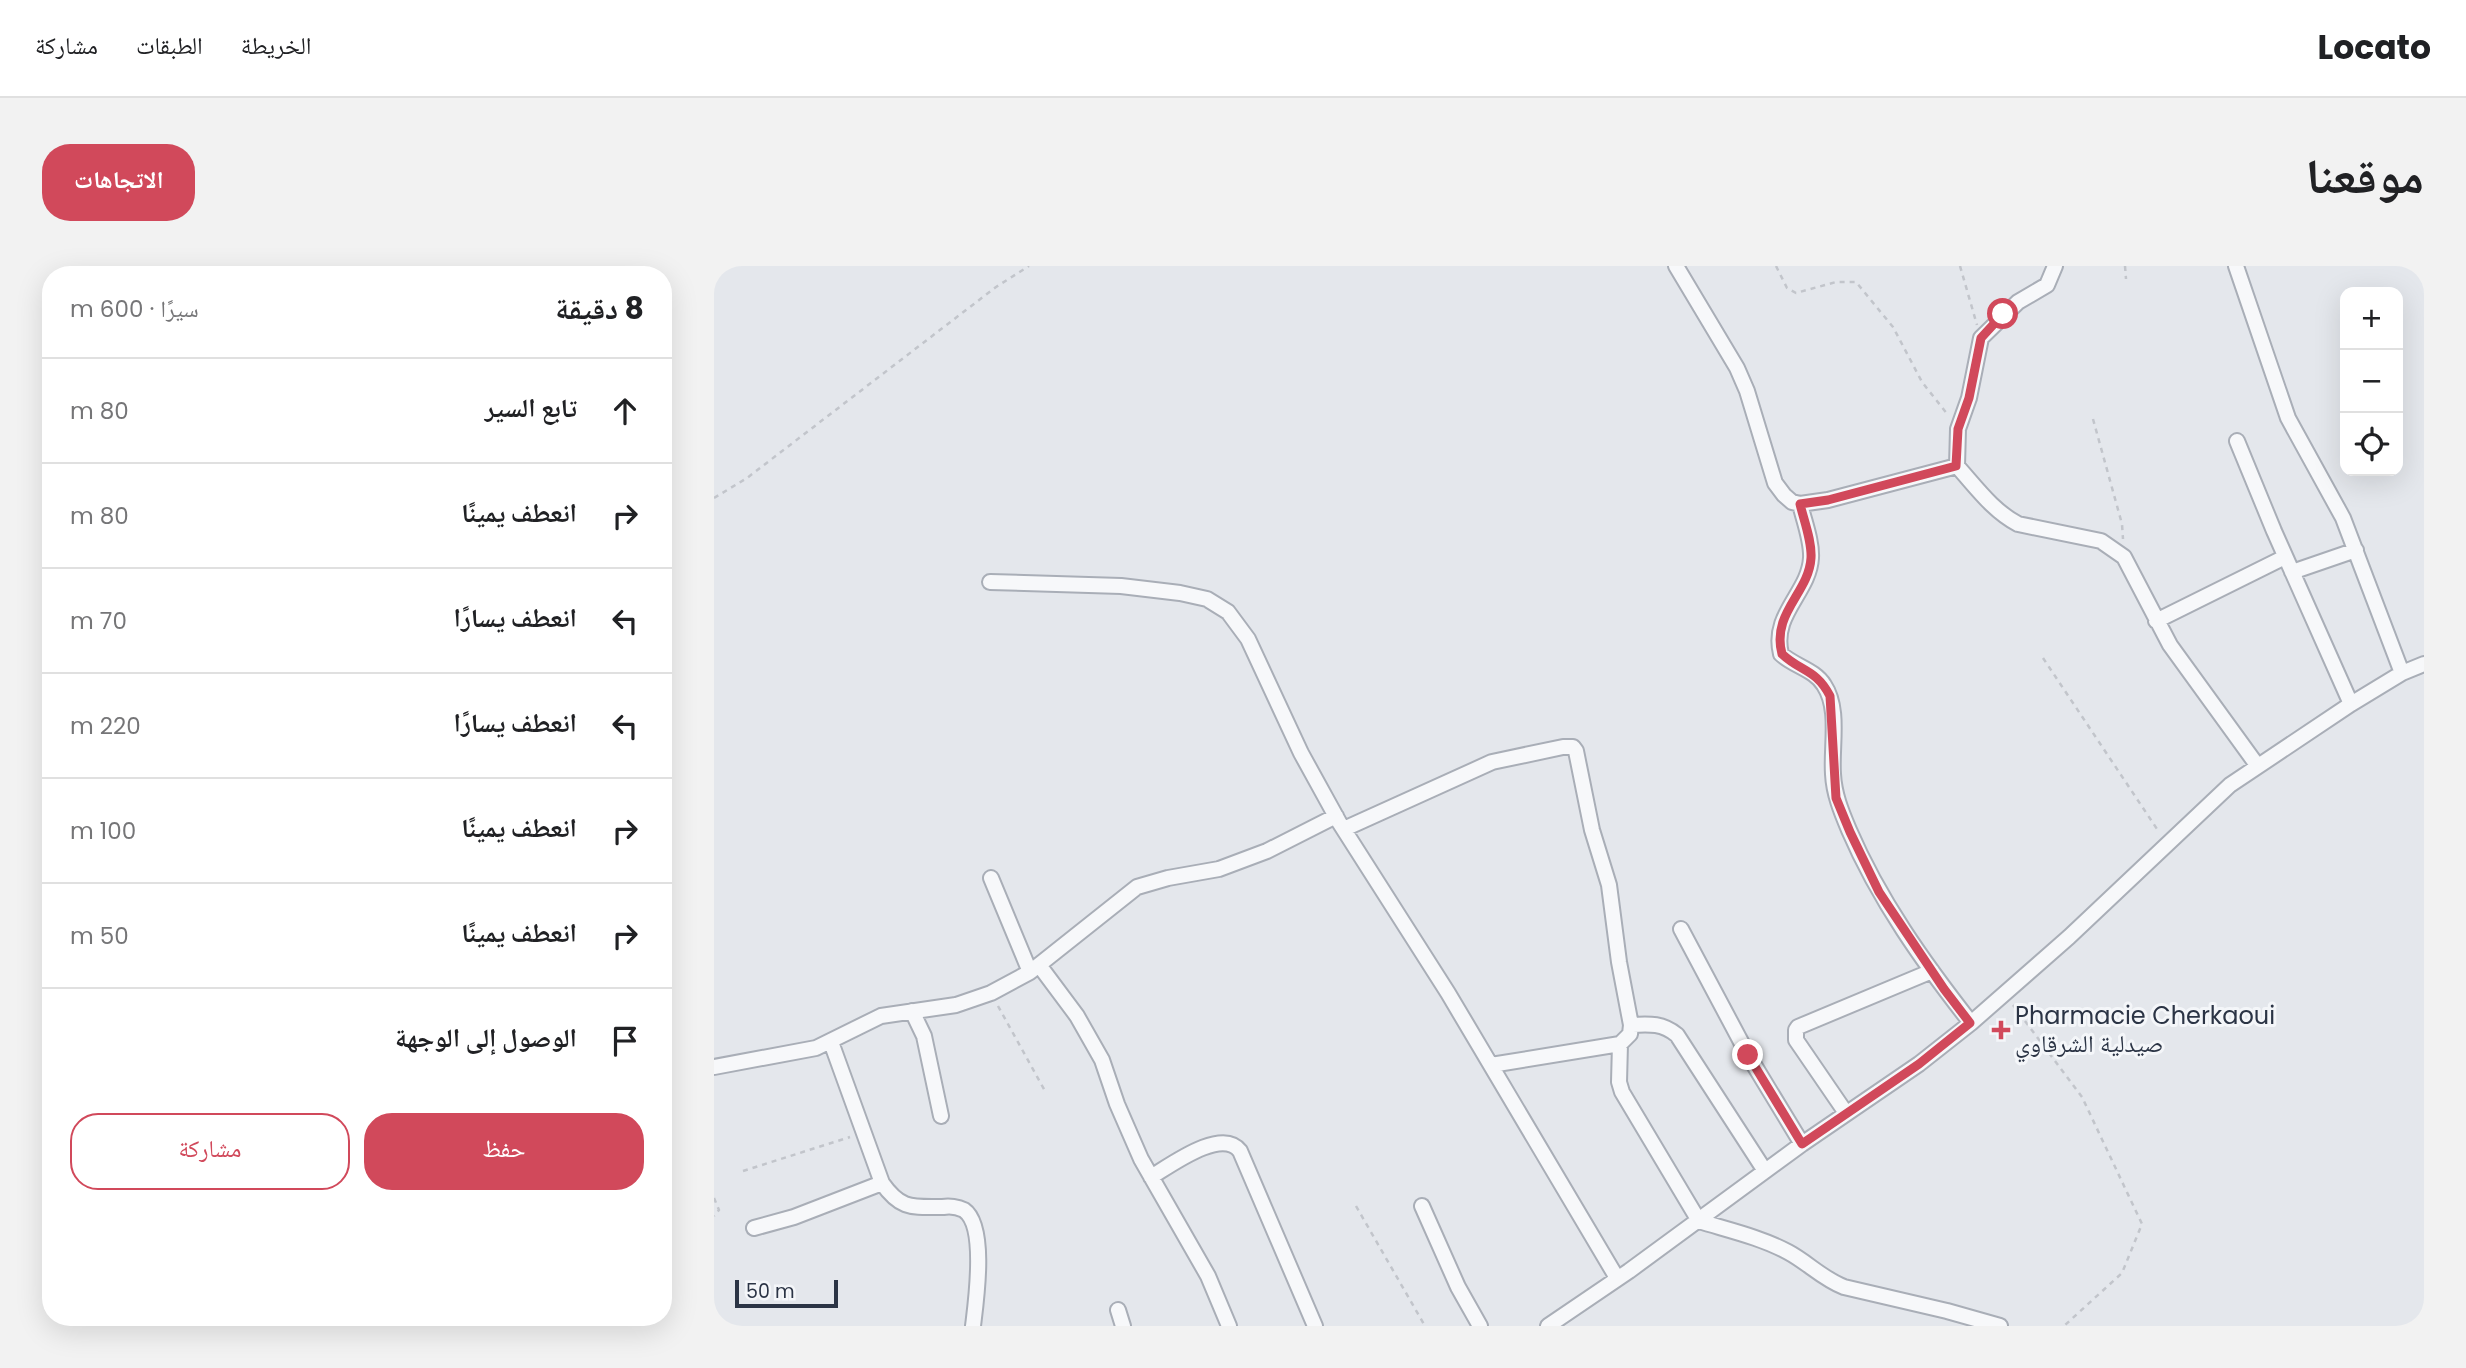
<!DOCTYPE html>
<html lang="ar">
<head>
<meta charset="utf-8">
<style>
	:root { --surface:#fff; --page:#f2f2f2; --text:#202124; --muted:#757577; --line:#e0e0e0; --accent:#d1495b }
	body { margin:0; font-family:Poppins,"Noto Naskh Arabic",sans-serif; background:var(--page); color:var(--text); direction:rtl }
	.controls { position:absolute; right:21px; top:21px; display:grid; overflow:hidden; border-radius:14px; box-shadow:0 7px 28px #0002 }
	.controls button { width:63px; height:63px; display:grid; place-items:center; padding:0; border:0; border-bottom:2px solid var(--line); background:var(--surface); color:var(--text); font:35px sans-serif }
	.scale { position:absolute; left:21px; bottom:18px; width:103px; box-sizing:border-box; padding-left:7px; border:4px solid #2b3445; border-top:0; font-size:19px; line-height:24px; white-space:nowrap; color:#2b3445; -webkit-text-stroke:5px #f4f6f9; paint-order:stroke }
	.stop { position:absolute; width:21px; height:21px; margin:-16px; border:5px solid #d1495b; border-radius:50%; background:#fff }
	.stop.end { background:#d1495b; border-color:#fff; box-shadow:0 2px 7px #0008 }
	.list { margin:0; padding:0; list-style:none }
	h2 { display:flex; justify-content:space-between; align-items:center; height:91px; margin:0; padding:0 28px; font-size:30px }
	h2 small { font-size:23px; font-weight:400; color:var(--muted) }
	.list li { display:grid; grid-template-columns:46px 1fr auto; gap:21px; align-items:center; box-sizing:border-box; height:105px; padding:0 28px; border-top:2px solid var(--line) }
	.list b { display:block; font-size:26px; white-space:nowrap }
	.list em { font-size:23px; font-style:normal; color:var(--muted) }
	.actions { display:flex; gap:14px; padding:21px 28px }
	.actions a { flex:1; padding:16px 0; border:2px solid var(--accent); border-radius:28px; text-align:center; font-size:24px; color:var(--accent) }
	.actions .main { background:var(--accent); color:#fff }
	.icon { flex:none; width:38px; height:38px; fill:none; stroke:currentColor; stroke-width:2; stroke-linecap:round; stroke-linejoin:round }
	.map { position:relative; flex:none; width:1710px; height:1060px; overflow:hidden; direction:ltr; border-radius:28px }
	header { display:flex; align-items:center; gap:42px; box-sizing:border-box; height:98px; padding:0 35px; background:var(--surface); border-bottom:2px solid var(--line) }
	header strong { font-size:33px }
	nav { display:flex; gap:38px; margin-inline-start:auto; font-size:24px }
	.intro { display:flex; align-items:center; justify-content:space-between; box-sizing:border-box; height:168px; padding:0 42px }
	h1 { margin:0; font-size:49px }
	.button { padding:18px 32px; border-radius:28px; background:var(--accent); color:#fff; font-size:24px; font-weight:700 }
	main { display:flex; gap:42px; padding:0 42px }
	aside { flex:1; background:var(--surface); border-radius:28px; box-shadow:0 7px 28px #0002 }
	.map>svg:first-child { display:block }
</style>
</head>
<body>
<header>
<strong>Locato</strong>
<nav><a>الخريطة</a><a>الطبقات</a><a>مشاركة</a></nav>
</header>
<div class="intro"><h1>موقعنا</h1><a class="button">الاتجاهات</a></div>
<main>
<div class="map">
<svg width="1710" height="1060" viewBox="0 0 1710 1060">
	<rect width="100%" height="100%" fill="#e4e7ec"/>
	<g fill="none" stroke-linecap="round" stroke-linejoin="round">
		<defs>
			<path id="minor" d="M962,0L1023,102L1033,125L1061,217L1070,229L1078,236L1086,238L1114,234L1243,200C1262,221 1279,245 1304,258L1387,275L1410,291L1456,379L1543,499
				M1522,0L1574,152L1629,252L1688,407
				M1523,175L1560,265L1637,438
				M1243,200L1244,163L1255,132L1267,72L1304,36L1333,19L1341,0
				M1086,238C1090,255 1098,275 1097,292C1095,327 1057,348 1067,388C1080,400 1101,404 1110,419C1126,443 1117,480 1119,508C1120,528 1127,545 1135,564C1165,634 1210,697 1257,757
				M1578,306L1642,284
				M276,316L407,320L466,327L493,333L514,346L534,373L587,487L625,556L734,727L903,1012
				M1442,355L1571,291
				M630,563L778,496L849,481H859L862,485L878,564L895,619L905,696L917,759L916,768L906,778L777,799
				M277,612L316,706
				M967,663L1034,789L1088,878
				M325,699L363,750L388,794L403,838L427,893L494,1010L515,1060
				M198,745L210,770L227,850
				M917,759C936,758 948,757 963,769L1051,905
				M117,776L168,917C187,944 198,941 229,941C235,940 244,941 250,944C273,960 262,1035 259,1060
				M906,778L905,816L908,826L985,955C1014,964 1046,971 1074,986C1093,996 1109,1013 1130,1021L1233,1045L1286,1060
				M0,801L102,782L167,750L242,739L277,727L316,706L423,621L454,612L505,603L553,585L622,550
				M1132,847L1082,774V764L1084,761L1218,705
				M437,911C457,899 508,861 526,885L601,1060
				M708,940L744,1021L766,1060
				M40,962L80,951L168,917
				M404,1044L409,1060
				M834,1060L915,1005L1088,878L1205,798L1257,757L1355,671L1516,519L1637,438L1688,407L1710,398"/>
		</defs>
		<use href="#minor" stroke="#a9aeb7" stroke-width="18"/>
		<path stroke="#c2c5cb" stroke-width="2.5" stroke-dasharray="5 5" stroke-linecap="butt" d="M1062,0L1073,22L1082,27L1122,16H1142L1179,61L1208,116L1234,149
			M1246,0L1263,59
			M1411,0L1412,13
			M1694,0L1707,7
			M1379,153L1408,258L1409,273
			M0,232L33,212L282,21L315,0
			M1329,392L1445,566
			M1299,739L1368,831L1428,958L1408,1007L1350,1060
			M284,740L331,825
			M29,905L136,871
			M0,932L5,944L0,950
			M642,940L711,1060"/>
		<use href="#minor" stroke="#f7f8fa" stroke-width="14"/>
	</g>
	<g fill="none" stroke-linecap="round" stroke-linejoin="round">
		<path stroke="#d1495b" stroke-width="9" d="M1034,789L1088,878L1205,798L1256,757L1230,723L1165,626L1136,566L1122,532L1116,430C1102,403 1087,406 1068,388C1057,347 1095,327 1097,292C1098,275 1090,255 1086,238L1114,234L1242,200L1244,163L1255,132L1267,72L1289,48"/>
	</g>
	<path fill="#d1495b" stroke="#f4f6f9" stroke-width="2.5" d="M1283.5 753.5h7v7h7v7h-7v7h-7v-7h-7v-7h7z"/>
	<g text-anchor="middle" stroke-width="6" stroke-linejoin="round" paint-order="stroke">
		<g font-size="24" fill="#2b3445" stroke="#f4f6f9" text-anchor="start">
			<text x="1301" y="758">Pharmacie Cherkaoui<tspan x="1301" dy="28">صيدلية الشرقاوي</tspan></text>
		</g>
	</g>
</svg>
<div class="controls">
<button>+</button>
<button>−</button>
<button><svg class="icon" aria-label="locate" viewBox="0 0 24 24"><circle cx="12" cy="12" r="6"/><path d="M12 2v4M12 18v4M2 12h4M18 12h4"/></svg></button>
</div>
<div class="scale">50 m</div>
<div class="stop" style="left:1289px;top:48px"></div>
<div class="stop end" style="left:1034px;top:789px"></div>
</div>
<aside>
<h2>8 دقيقة<small>سيرًا · 600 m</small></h2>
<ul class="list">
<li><svg class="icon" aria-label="ahead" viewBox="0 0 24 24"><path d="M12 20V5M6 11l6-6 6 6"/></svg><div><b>تابع السير</b></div><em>80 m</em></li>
<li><svg class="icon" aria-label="right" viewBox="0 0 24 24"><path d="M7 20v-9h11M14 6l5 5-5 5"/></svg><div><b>انعطف يمينًا</b></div><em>80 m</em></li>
<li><svg class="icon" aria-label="left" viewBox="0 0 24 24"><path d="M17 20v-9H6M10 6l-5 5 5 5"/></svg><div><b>انعطف يسارًا</b></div><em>70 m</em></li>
<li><svg class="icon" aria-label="left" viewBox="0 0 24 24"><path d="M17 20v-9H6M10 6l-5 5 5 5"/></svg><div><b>انعطف يسارًا</b></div><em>220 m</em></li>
<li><svg class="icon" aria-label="right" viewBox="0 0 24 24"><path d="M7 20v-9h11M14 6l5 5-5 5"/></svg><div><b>انعطف يمينًا</b></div><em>100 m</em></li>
<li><svg class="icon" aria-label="right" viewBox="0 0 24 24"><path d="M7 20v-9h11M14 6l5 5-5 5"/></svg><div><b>انعطف يمينًا</b></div><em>50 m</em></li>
<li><svg class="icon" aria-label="arrive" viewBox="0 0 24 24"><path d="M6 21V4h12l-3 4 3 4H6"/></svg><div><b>الوصول إلى الوجهة</b></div></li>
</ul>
<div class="actions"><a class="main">حفظ</a><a>مشاركة</a></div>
</aside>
</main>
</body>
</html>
